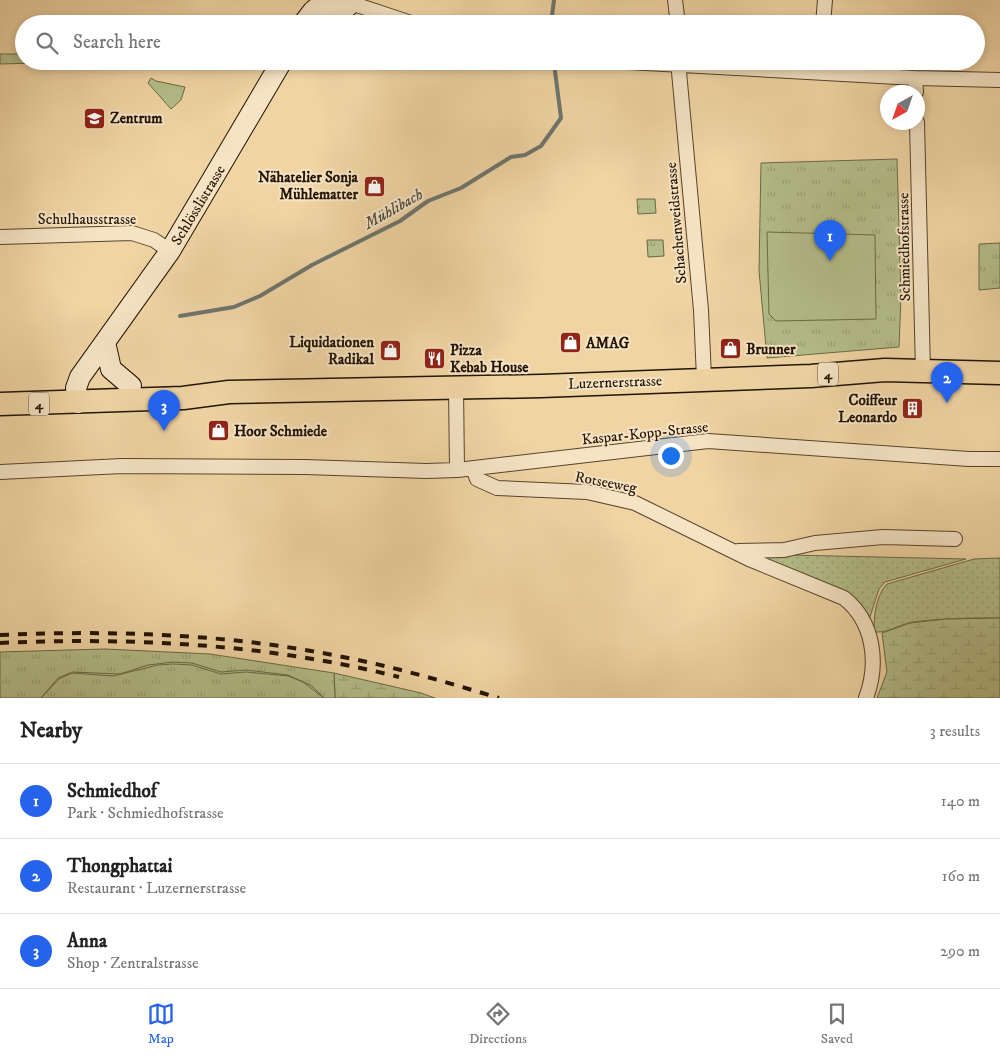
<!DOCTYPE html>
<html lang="en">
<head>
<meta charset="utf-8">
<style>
	:root { --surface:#fff; --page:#f6f6f6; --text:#222; --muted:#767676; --line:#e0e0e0; --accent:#2563eb }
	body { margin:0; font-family:"IM FELL DW Pica",serif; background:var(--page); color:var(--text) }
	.compass { position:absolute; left:880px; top:85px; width:45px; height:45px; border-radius:50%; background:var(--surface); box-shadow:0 2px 8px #0003; rotate:220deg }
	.you { position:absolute; left:670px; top:455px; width:18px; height:18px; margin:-12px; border:4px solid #fff; border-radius:50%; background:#1a73e8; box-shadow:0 0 0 8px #1a73e833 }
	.badge { display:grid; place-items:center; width:32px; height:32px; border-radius:50%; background:var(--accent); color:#fff; font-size:16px; font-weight:700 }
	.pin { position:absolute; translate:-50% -41px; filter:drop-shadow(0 1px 2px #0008) }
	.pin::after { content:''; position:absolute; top:26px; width:18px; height:15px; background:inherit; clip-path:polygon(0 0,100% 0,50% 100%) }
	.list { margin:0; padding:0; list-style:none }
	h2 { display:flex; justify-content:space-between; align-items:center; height:65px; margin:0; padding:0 20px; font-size:21px }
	h2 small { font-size:16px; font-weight:400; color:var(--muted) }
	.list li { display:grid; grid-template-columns:32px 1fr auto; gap:15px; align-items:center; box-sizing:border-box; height:75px; padding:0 20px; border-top:1px solid var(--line) }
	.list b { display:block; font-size:19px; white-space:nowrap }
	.list p { margin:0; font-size:16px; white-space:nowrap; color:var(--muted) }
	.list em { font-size:16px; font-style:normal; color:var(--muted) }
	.icon { flex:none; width:28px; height:28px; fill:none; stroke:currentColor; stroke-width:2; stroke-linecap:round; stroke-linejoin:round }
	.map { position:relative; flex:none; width:1000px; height:698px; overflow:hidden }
	.search { position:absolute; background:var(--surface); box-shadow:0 2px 8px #0003; left:15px; right:15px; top:15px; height:55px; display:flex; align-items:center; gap:12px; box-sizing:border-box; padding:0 18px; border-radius:28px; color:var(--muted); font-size:19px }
	.sheet { height:290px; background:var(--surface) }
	nav { display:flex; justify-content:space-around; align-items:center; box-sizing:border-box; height:70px; border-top:1px solid var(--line); background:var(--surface); font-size:14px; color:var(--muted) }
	nav a { display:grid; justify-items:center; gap:2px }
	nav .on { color:var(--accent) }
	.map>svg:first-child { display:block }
</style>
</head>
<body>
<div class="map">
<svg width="1000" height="698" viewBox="0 0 1000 698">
	<defs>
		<pattern id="grass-dots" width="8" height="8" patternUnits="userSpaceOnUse" patternTransform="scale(1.25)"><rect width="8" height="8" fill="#b4be8a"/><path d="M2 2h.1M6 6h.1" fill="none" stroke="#9aa275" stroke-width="1.8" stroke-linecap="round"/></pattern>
		<pattern id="wetland-marsh" width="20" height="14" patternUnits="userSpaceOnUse" patternTransform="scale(1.25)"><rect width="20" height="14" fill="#b4be8a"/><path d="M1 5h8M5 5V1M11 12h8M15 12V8" fill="none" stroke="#9aa275"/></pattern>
		<pattern id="park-tufts" width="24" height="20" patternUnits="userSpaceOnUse" patternTransform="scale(1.25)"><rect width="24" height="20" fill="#b4be8a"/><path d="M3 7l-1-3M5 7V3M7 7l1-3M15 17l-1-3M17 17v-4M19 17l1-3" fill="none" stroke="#9aa275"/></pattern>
	</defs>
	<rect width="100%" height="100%" fill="#f0d4a4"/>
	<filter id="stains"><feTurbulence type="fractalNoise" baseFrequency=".004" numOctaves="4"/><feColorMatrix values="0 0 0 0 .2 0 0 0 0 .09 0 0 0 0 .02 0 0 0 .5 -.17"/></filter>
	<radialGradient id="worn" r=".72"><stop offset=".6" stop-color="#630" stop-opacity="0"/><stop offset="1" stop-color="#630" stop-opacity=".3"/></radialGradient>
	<path fill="url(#grass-dots)" stroke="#6b6946" d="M746,554L966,559L885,582L879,589L869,620L860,607Z
		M1000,558V618C971,618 942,618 913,622C900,624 889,633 875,632C872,620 877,593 887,584L974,559Z"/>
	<path fill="url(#wetland-marsh)" stroke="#6b6946" d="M1000,618V698H877L887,672L882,633L910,623L946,619Z
		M334,673L421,693L435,698H335Z"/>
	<path fill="url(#park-tufts)" stroke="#6b6946" d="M897,159L901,297L899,347L767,358L759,271L761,163Z
		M637,199H655L656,213L638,214Z
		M647,240H663L664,256L648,257Z
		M1000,243V288L979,290V244Z
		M105,649L210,654L334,673L335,698H0V652Z"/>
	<path fill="#b4be8a" stroke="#6b6946" d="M0,54H24V61H114L0,64Z
		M151,78L156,81L185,87L181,100L171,109L148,83Z
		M767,232L875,235L876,319L776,321L769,314Z
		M173,662L192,663L221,672L246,670L288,675L312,686L324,698L303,682L288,676L246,672L221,674L192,665L173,664L158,665L113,676L72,673L59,679L41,698L58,678L72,672L120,674L148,665Z"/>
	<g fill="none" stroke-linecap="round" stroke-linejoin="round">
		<path stroke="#6e756c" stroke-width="4" d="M551,24L554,0
			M180,316L234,307L260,296L312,265L400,221L428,201L461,188L511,157L525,155L541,146L561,118L555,71"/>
		<defs>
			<path id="street" d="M675,0L678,24
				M351,3L414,24
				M823,24L825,0
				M609,61L915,78L1000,80
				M678,61L701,310L704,378
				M915,78L916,92
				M917,122L923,371
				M0,237L132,233L154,240L170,251
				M456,387L457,470
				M473,468L477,479L497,488L587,492L635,503L749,559L844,598C874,622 879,663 866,698
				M0,472L122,466L305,467L426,471L457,470L708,441L969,459H1000
				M738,551L784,550L815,543L883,537L955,539"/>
			<path id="secondary" d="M321,0C329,13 345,13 353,0
				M303,24L313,11L323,3
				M105,342L111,369L131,386
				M78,403L76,388L80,377L170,251L282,61"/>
			<path id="primary" d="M0,404L183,398L229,392L541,386L811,376L885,370L1000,373"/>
		</defs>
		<use href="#street" stroke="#56442a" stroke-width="16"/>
		<use href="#secondary" stroke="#221402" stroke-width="22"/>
		<use href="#primary" stroke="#221402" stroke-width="25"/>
		<use href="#street" stroke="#f5e3c4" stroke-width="14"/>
		<use href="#secondary" stroke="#f5e3c4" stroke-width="20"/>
		<use href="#primary" stroke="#f0d4a4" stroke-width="22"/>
		<path stroke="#221402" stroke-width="4" stroke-dasharray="9 9" stroke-linecap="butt" d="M0,635C116,630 234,634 348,658C399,668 449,683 499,698
			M0,643C134,637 268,644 399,677"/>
	</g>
	<defs>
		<symbol id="school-square" viewBox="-11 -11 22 22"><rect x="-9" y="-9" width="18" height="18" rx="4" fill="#8f2418" stroke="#f5e3c4"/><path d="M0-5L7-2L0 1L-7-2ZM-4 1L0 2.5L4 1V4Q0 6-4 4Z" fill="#fff"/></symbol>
		<symbol id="shop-square" viewBox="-11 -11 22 22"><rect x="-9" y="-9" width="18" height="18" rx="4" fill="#8f2418" stroke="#f5e3c4"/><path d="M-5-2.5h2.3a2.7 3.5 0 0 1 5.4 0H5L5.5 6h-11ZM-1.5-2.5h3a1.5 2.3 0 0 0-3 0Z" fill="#fff"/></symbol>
		<symbol id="restaurant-square" viewBox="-11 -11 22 22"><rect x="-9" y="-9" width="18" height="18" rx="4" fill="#8f2418" stroke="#f5e3c4"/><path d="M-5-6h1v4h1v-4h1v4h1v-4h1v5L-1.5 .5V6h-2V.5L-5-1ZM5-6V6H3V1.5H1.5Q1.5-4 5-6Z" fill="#fff"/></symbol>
		<symbol id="building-square" viewBox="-11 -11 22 22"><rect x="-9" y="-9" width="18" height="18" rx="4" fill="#8f2418" stroke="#f5e3c4"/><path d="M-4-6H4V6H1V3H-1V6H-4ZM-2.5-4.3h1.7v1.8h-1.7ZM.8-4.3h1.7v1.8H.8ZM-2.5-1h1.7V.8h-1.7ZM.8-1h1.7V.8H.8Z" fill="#fff"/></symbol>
	</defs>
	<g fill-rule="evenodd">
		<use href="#school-square" x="82" y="106" width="25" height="25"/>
		<use href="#shop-square" x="362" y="174" width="25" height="25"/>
		<use href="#shop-square" x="558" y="330" width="25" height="25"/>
		<use href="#shop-square" x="718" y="336" width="25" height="25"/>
		<use href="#shop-square" x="378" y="338" width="25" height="25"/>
		<use href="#restaurant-square" x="422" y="346" width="25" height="25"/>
		<use href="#building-square" x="900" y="396" width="25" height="25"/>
		<use href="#shop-square" x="206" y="418" width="25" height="25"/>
	</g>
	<g text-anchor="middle" stroke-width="4" stroke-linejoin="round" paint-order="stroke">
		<g fill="#f5e3c4" stroke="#61523c" stroke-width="1">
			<rect x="818" y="362.5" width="20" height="23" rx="4"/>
			<rect x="29" y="392.5" width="20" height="23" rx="4"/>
		</g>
		<g font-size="14" font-weight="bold" fill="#221402">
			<text x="828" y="379">4</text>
			<text x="39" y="409">4</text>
		</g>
		<g font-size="15" font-weight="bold" fill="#221402" stroke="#f5e3c4" text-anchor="start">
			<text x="110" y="123">Zentrum</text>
			<text x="358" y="182" text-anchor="end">Nähatelier Sonja<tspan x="358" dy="17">Mühlematter</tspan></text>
			<text x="374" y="347" text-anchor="end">Liquidationen<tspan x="374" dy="17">Radikal</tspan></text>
			<text x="586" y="348">AMAG</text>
			<text x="746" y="354">Brunner</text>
			<text x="450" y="355">Pizza<tspan x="450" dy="17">Kebab House</tspan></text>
			<text x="897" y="405" text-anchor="end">Coiffeur<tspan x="897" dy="17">Leonardo</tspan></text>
			<text x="234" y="436">Hoor Schmiede</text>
		</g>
		<g font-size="15" fill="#221402" stroke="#f5e3c4">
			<text transform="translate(198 205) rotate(-59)" y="5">Schlösslistrasse</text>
			<text x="87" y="224">Schulhausstrasse</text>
			<text transform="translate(676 223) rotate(-95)" y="5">Schachenweidstrasse</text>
			<text transform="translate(904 247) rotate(-91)" y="5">Schmiedhofstrasse</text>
			<text transform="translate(615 382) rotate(-2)" y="5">Luzernerstrasse</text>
			<text transform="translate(645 433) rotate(-6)" y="5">Kaspar-Kopp-Strasse</text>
			<text transform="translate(606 482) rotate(11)" y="5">Rotseeweg</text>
		</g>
		<g font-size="16" font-style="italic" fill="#4e4c40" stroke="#f5e3c4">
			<text transform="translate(393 208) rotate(-30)" y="6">Mühlibach</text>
		</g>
	</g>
	<rect width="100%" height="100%" filter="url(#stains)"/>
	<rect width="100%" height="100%" fill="url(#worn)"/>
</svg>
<svg class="compass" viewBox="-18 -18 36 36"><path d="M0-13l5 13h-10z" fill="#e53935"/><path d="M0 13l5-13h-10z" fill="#767676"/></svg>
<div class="you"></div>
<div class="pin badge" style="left:830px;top:261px">1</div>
<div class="pin badge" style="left:947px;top:403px">2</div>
<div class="pin badge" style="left:164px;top:431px">3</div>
<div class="search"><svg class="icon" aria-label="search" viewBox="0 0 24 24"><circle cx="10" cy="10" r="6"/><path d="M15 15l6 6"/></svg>Search here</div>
</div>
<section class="sheet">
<h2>Nearby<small>3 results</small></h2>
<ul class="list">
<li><span class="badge">1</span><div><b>Schmiedhof</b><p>Park · Schmiedhofstrasse</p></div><em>140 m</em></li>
<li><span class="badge">2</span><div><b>Thongphattai</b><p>Restaurant · Luzernerstrasse</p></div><em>160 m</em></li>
<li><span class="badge">3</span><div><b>Anna</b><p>Shop · Zentralstrasse</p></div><em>290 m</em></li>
</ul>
</section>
<nav>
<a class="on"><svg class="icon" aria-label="map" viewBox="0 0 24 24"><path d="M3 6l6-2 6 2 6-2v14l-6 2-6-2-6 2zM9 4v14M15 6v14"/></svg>Map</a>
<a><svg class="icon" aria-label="directions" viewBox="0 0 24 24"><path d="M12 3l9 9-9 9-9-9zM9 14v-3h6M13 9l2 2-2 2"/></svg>Directions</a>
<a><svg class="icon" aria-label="saved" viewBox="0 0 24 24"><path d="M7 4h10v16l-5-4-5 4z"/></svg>Saved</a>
</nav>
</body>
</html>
